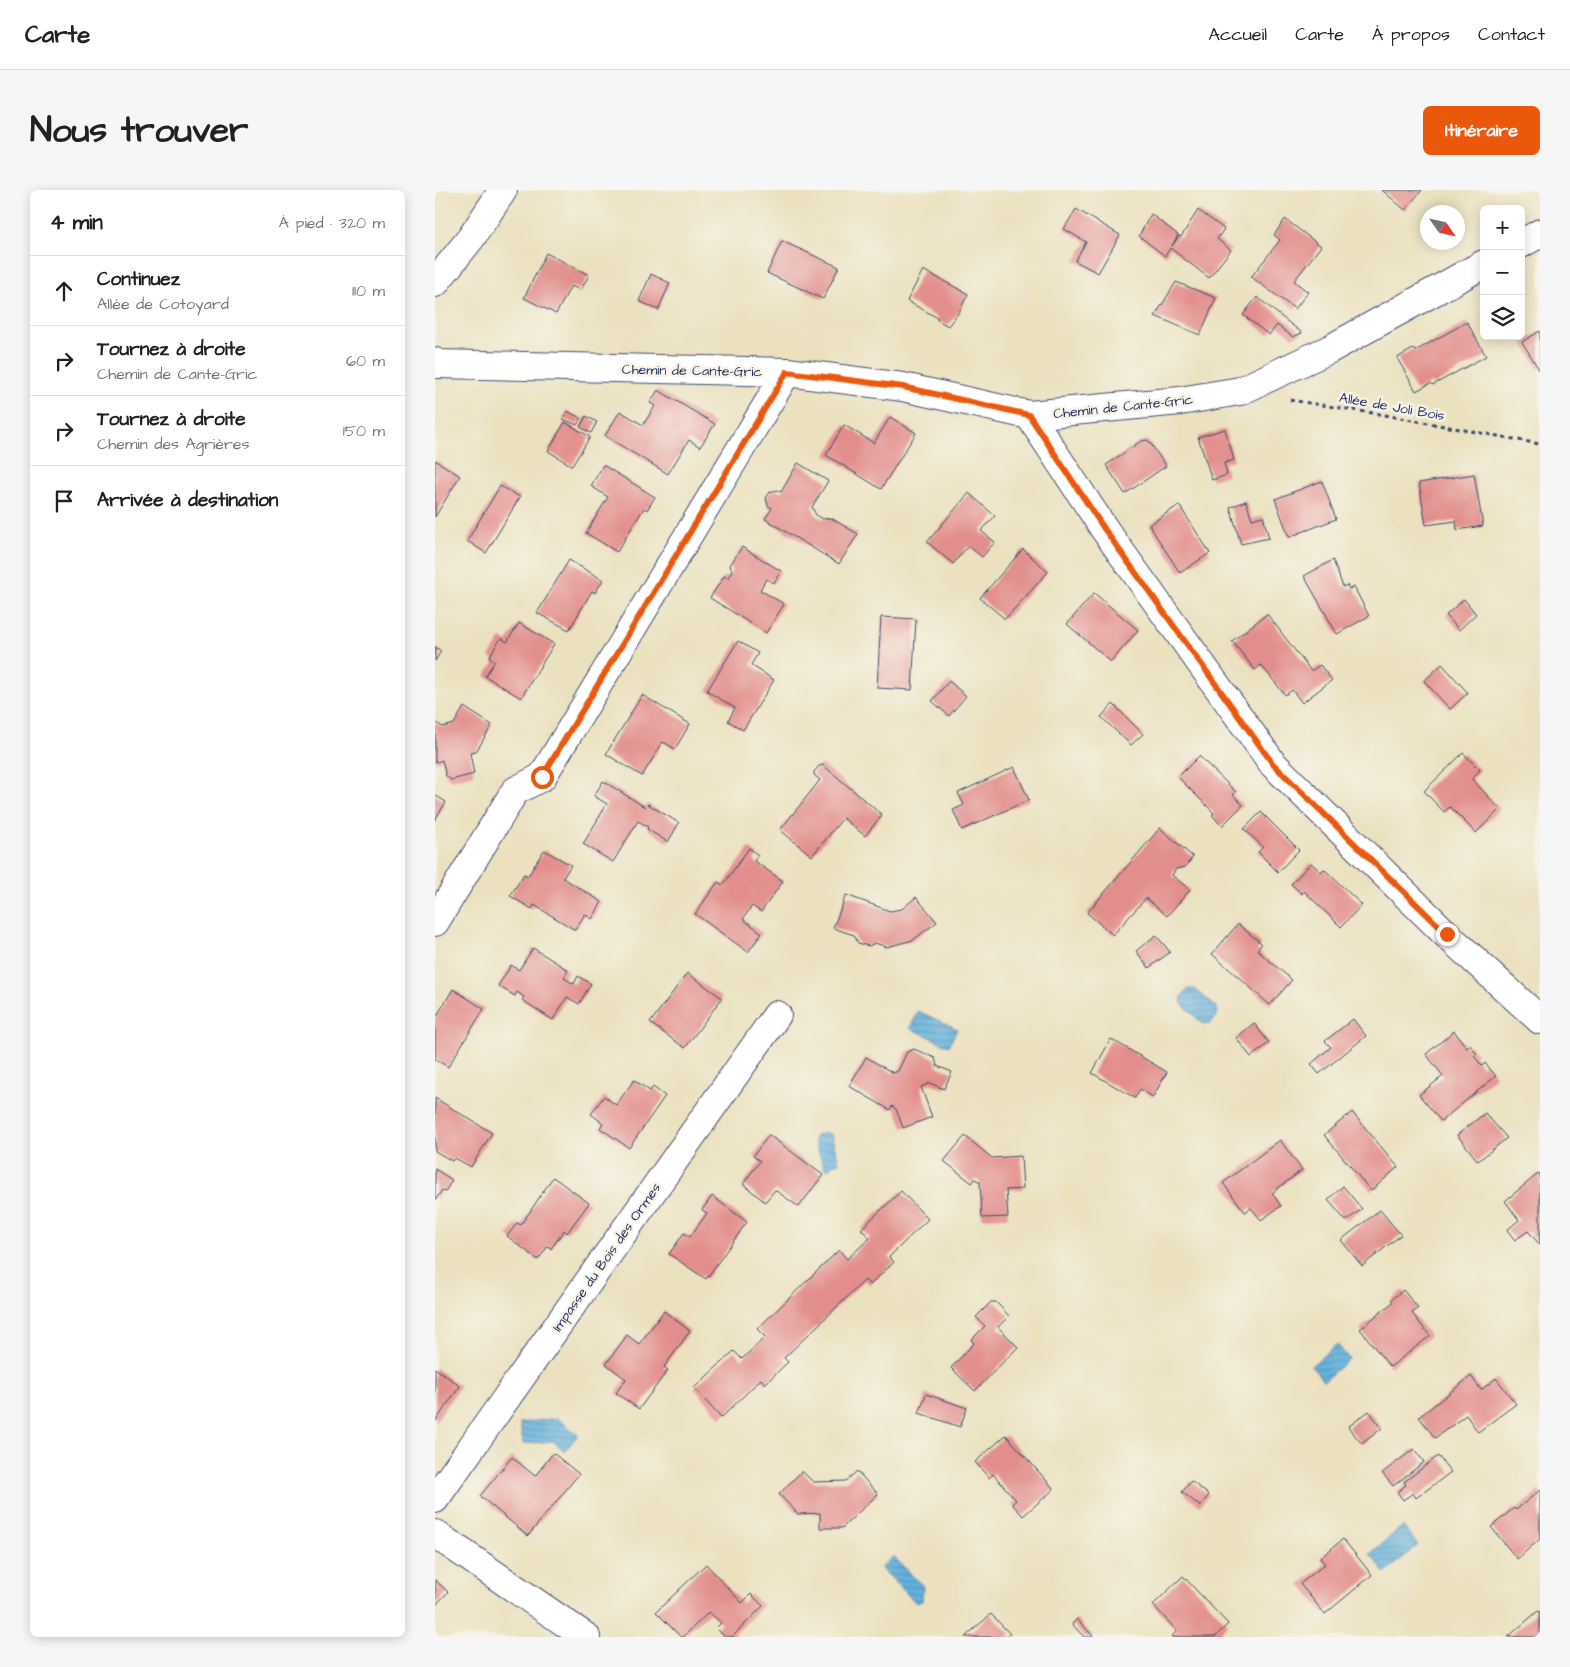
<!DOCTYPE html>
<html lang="fr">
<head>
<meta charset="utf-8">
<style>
	:root { --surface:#fff; --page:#f6f6f6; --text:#202124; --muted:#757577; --line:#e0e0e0; --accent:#ea580c }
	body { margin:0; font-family:"Architects Daughter",sans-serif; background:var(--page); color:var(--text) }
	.controls { position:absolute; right:15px; top:15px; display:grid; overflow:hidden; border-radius:8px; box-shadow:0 2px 12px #0003 }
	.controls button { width:45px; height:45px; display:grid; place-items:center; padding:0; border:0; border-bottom:1px solid var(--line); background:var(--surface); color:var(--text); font:25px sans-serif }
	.compass { position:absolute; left:985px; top:15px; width:45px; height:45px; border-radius:50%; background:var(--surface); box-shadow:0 2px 12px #0003; rotate:124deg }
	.stop { position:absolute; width:15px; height:15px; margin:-11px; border:4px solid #ea580c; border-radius:50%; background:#fff }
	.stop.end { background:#ea580c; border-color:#fff; box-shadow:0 1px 5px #0008 }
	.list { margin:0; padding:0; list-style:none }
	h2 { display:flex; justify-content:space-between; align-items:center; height:65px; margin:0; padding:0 20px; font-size:21px }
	h2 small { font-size:16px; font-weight:400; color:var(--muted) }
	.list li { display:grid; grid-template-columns:32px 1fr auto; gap:15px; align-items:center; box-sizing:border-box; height:70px; padding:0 20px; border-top:1px solid var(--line) }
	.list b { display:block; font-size:19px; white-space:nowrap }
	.list p { margin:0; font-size:16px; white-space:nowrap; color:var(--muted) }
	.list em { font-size:16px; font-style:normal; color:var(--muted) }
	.icon { flex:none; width:28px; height:28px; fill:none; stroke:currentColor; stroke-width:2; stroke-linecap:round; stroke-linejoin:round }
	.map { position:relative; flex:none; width:1105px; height:1447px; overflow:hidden; border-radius:8px }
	header { display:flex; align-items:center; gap:30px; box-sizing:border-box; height:70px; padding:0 25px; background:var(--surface); border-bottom:1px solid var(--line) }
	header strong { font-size:24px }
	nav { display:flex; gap:28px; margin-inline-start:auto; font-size:18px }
	.intro { display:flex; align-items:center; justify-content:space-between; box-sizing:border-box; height:120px; padding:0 30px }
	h1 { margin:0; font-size:35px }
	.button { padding:12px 22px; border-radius:8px; background:var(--accent); color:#fff; font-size:18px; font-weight:700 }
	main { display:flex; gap:30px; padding:0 30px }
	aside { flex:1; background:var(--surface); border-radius:8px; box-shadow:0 2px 12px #0003 }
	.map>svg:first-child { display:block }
</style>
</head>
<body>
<header>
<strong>Carte</strong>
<nav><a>Accueil</a><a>Carte</a><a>À propos</a><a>Contact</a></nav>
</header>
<div class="intro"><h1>Nous trouver</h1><a class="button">Itinéraire</a></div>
<main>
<aside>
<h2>4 min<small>À pied · 320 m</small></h2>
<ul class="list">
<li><svg class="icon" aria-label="ahead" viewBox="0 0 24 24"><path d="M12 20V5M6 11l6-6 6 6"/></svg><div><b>Continuez</b><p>Allée de Cotoyard</p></div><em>110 m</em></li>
<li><svg class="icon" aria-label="right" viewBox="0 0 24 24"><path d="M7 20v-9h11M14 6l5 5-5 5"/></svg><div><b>Tournez à droite</b><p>Chemin de Cante-Gric</p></div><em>60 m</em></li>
<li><svg class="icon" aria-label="right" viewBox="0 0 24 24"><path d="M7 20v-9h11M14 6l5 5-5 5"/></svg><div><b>Tournez à droite</b><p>Chemin des Agrières</p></div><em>150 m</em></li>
<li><svg class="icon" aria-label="arrive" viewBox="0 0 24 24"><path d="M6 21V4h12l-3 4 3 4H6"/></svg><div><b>Arrivée à destination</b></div></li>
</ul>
</aside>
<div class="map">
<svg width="1105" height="1447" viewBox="0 0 1105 1447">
	<defs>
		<pattern id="water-rules" width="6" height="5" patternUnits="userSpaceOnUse" patternTransform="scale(1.25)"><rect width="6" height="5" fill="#64b1dd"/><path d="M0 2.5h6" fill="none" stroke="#5290b6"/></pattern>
	</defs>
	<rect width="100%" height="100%" fill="#f7f3e8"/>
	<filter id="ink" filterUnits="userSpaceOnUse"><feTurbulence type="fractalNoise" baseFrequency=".02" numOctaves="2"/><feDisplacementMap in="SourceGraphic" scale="10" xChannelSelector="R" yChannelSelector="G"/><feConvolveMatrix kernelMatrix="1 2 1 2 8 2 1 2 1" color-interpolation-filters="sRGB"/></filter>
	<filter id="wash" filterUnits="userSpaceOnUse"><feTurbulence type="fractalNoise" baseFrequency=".0096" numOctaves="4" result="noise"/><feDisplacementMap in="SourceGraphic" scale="20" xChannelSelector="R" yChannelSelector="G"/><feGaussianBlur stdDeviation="1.12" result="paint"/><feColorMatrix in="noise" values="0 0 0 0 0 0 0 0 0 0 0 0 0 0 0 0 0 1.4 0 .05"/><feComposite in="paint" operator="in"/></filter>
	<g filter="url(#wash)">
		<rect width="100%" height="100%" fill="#ebe1bf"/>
		<path fill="url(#water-rules)" stroke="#40709e" d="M753,799H760L782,818V826L776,833L768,834L747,814L746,807Z
			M483,821L522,839L514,856L475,838Z
			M392,943L396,944L404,972L392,979L389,977L379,950L382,945Z
			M902,1154L914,1169L889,1191L876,1176Z
			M122,1228L143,1245L130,1261L118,1251L88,1254L85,1233Z
			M968,1336L983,1355L950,1383L935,1364Z
			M458,1366L488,1396L487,1411L481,1413L446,1378Z"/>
		<g id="blocks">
			<path fill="#e28e8c" d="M947,0H987L970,20Z
				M641,19L685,45L663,83L640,71L651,52L629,39Z
				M763,20L789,39L782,49L796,60L774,88L735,58L730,66L704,46L716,24L743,45L737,56L744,46L746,47Z
				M850,29L886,56L859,91L873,102L860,119L816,87L845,50L839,45Z
				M347,51L404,77L388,109L332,83Z
				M111,63L154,85L146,100L136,96L121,124L89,108Z
				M488,80L533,104L524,122L513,136L502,130L503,128L472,111Z
				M216,84L235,93L223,120L204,111Z
				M741,92L781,108L765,145L720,126Z
				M822,107L848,128L867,143L858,147L842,135L834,145L808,125Z
				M1032,132L1051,166L998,195L996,193L981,201L962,168L978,159L980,161Z
				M1105,141V181L1087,152Z
				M223,200L280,234L265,257L254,250L233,284L170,246L185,221L208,235L220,216L215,213Z
				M132,221L146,228L142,235L128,229Z
				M151,226L162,232L156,243L145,237Z
				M455,227L481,243L446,299L391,265L409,235L439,253Z
				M130,232L155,247L137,276L113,261Z
				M790,239L799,270L789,273L792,285L777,290L763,247Z
				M713,250L731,276L690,304L671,275L706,251Z
				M0,270L25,286L0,327Z
				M363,273L393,291L377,317L381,325L388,329L396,328L423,344L404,374L330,329L337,318L333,316L331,308L335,302L342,300L346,302Z
				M168,275L220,307L212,320L209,318L182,362L151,343L173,307L156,296Z
				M1039,284L1048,336L1022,340L1021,331L991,335L984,293Z
				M887,291L901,329L854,347L840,309Z
				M65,296L85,307L51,363L32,351Z
				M534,303L560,326L546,341L560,352L547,367L533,356L518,374L492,352Z
				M811,311L817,329L828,326L834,348L806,354L795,317Z
				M744,315L775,363L745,383L714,335Z
				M307,357L346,381L339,393L331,389L325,400L349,414L331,443L275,408L289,386L293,388L297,381L295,375Z
				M588,359L613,382L570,429L545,408Z
				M134,370L168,390L160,403L157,401L134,440L102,423Z
				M898,370L908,397L912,395L914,399L919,397L934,426L902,444L869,386Z
				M659,403L703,440L676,472L632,434Z
				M1029,409L1041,424L1024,440L1011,425Z
				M832,424L876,481L885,475L897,490L867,513L857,500L850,505L826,475L820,480L797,451Z
				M446,427L481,429L477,500L442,498Z
				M84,433L119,454L86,508L50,486L60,471L54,467L66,448L72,452Z
				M303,451L323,463L316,475L339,490L308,540L293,531L300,518L272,501Z
				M0,457L6,461L0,471Z
				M1007,474L1033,503L1015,519L989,491Z
				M514,491L531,506L514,526L497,511Z
				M207,505L255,534L240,559L228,552L207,586L171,564Z
				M678,514L708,544L696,555L666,527Z
				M29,517L57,535L41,562L35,563L39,584L16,590L11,586L7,570L2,572L0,571V532L8,537L19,534Z
				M1028,563L1045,580L1037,589L1065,619L1041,643L1015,617L1009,622L989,601Z
				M764,566L801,602L798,605L808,615L787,636L777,625L779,623L743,587Z
				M388,575L447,625L430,646L408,628L377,666L345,640L385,590L379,585V582L384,576Z
				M579,577L594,610L527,640L518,620L529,615L523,603Z
				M168,591L210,617L213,614L244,633L233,652L212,639L213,637L203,631L178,672L148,654L172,614L159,606Z
				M0,605L11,612L0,630Z
				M826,622L864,660L843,682L823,662L828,657L809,639Z
				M725,638L758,667L750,677L741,679L737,685L755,700L732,726L711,708L678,745L652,723Z
				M314,658L323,665L319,671L348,691L326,722L317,716L308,729L327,743L313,762L260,724L283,692L288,695Z
				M109,660L136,675L128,688L167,712L157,729L150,724L140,740L99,715L97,719L75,706L89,684L93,686Z
				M876,673L886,682L889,679L927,715L906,737L869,701L867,704L856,694Z
				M411,705L455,721L467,719L481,707L502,732L478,750L452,757L440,753L434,756L423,753L419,745L398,738Z
				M803,734L827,754L822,760L857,790L835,815L777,764Z
				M721,745L735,762L714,778L701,761Z
				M98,758L133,780L129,788L139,794L143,786L156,794L144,814L132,807L118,830L87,810L89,807L82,802L80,806L63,796L76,775L84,780Z
				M252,783L287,808L250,858L215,833Z
				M18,799L49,819L13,877L0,869V829Z
				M918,829L931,846L884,884L876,874L896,857L890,851Z
				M819,833L834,853L816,867L801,848Z
				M1019,841L1032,858L1035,855L1042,864L1039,866L1047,876L1050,873L1061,886L1006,931L984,905L1008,886L991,864Z
				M676,849L732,882L718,907L705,899L700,908L657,883Z
				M479,859L500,868L502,876L517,882L509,899L495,893L486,897L497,927L468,938L461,919L457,916L455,920L414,896L431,867L458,883L463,881L472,862Z
				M199,890L215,901L218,897L230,906L194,958L165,938L168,933L156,924L169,906L181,915Z
				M0,908L57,943L36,977L20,968L17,971L0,961Z
				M917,922L963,977L936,1001L889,945Z
				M1050,923L1072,948L1043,971L1022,945Z
				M334,945L388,985L364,1017L340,1000L330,1012L308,994L325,971L318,966Z
				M530,946L557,968L586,966L588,999L571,1000L573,1027L547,1028L545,992L540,989L537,993L509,971Z
				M845,950L867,980L837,1003L846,1016L826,1030L816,1018L810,1022L788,993Z
				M0,979L17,990L10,1002L7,1000L0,1011Z
				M1104,983L1105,984V1055L1093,1041L1080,1050L1072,1040L1084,1030L1070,1011Z
				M118,987L154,1013L132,1043L129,1040L116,1059L113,1056L103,1070L72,1046L82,1033L86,1035Z
				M908,996L927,1019L911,1031L893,1010Z
				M466,1001L493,1029L454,1067L459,1072L435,1095L430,1090L349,1168L353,1172L330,1194L326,1189L286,1228L259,1198L299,1161L307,1169L330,1147L322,1139L404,1060L412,1069L435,1048L426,1039Z
				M277,1006L312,1032L271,1089L234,1064L249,1043L255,1047L272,1023L267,1020Z
				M945,1020L966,1045L927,1076L906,1050Z
				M968,1100L983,1118L977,1123L995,1146L955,1177L925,1139L958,1112L956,1110Z
				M556,1112H561L574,1126L563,1137L583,1157L540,1201L516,1178L539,1153L536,1150L550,1136L541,1127Z
				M229,1121L255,1141L229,1177L233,1180L204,1219L181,1203L191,1189L171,1174L192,1145L204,1154Z
				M0,1178L25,1196L0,1232Z
				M1036,1186L1046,1200L1061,1188L1081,1214L1043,1242L1031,1225L1000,1248L984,1227Z
				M491,1204L532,1218L525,1237L484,1223Z
				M934,1221L947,1238L927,1254L913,1237Z
				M571,1245L619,1299L588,1326L577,1314L581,1310L558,1284L554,1288L540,1272Z
				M979,1259L989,1272L958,1296L947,1283Z
				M118,1263L144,1284L93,1346L45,1306L77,1267L100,1286Z
				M1003,1266L1016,1282L981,1308L978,1303L968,1310L962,1302L971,1295L969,1292Z
				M367,1281L378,1292L411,1291L422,1281L443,1304L407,1338H385V1323L363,1324L344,1304Z
				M756,1291L774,1305L765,1316L747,1302Z
				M1105,1300V1349L1082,1369L1056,1337L1079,1318L1081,1320Z
				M908,1349L937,1385L890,1424L865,1394L890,1374L885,1368Z
				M271,1374L307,1413L316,1404L328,1416L297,1447H290L281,1438L286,1433L274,1422L248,1447H246L221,1422Z
				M748,1386L793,1434L780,1447H736L742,1441L718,1415Z
				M0,1390L13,1402L0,1416Z
				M1103,1421L1105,1422V1447H1073Z
				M556,1424L575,1444L572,1447H530Z
				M642,1429L659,1447H649L637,1434Z"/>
		</g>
	</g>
	<g filter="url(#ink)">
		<use href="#blocks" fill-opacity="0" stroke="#3a4a6d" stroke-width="1"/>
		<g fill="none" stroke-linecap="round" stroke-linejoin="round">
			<defs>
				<path id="minor" d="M1086,54L1105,43
					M0,93L36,48L68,0
					M0,172L2,174L352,182L468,197L594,225L745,211L805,201L895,159L1049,74
					M594,225L670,340L838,574L1011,744L1105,830
					M0,732L80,601L107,587L352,182
					M0,1309L342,825
					M0,1344L151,1447"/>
			</defs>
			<use href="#minor" stroke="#3a4a6d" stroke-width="30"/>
			<path stroke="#3a4a6d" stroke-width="3" stroke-dasharray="4 4" stroke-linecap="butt" d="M855,210L950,225L1105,254"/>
			<use href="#minor" stroke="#fff" stroke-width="28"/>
		</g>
	</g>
	<g fill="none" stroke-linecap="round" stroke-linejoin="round" filter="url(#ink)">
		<path stroke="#ea580c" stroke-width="6" d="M107,587L352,182L468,197L594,225L670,340L838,574L1012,744"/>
	</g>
	<g text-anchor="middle" stroke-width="5" stroke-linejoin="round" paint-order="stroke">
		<g font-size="14" fill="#1b2f5e" stroke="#f7f3e8">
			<text transform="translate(257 180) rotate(1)" y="5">Chemin de Cante-Gric</text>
			<text transform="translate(688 216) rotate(-6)" y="5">Chemin de Cante-Gric</text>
			<text transform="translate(957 216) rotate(10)" y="5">Allée de Joli Bois</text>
			<text transform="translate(171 1067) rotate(-55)" y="5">Impasse du Bois des Ormes</text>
		</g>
	</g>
</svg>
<div class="controls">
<button>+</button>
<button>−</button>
<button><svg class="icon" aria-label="layers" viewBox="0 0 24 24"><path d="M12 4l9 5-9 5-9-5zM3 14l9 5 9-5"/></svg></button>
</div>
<svg class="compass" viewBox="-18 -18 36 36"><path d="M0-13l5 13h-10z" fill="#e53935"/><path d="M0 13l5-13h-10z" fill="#757577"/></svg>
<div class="stop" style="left:107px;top:587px"></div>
<div class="stop end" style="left:1012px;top:744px"></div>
</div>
</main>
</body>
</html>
